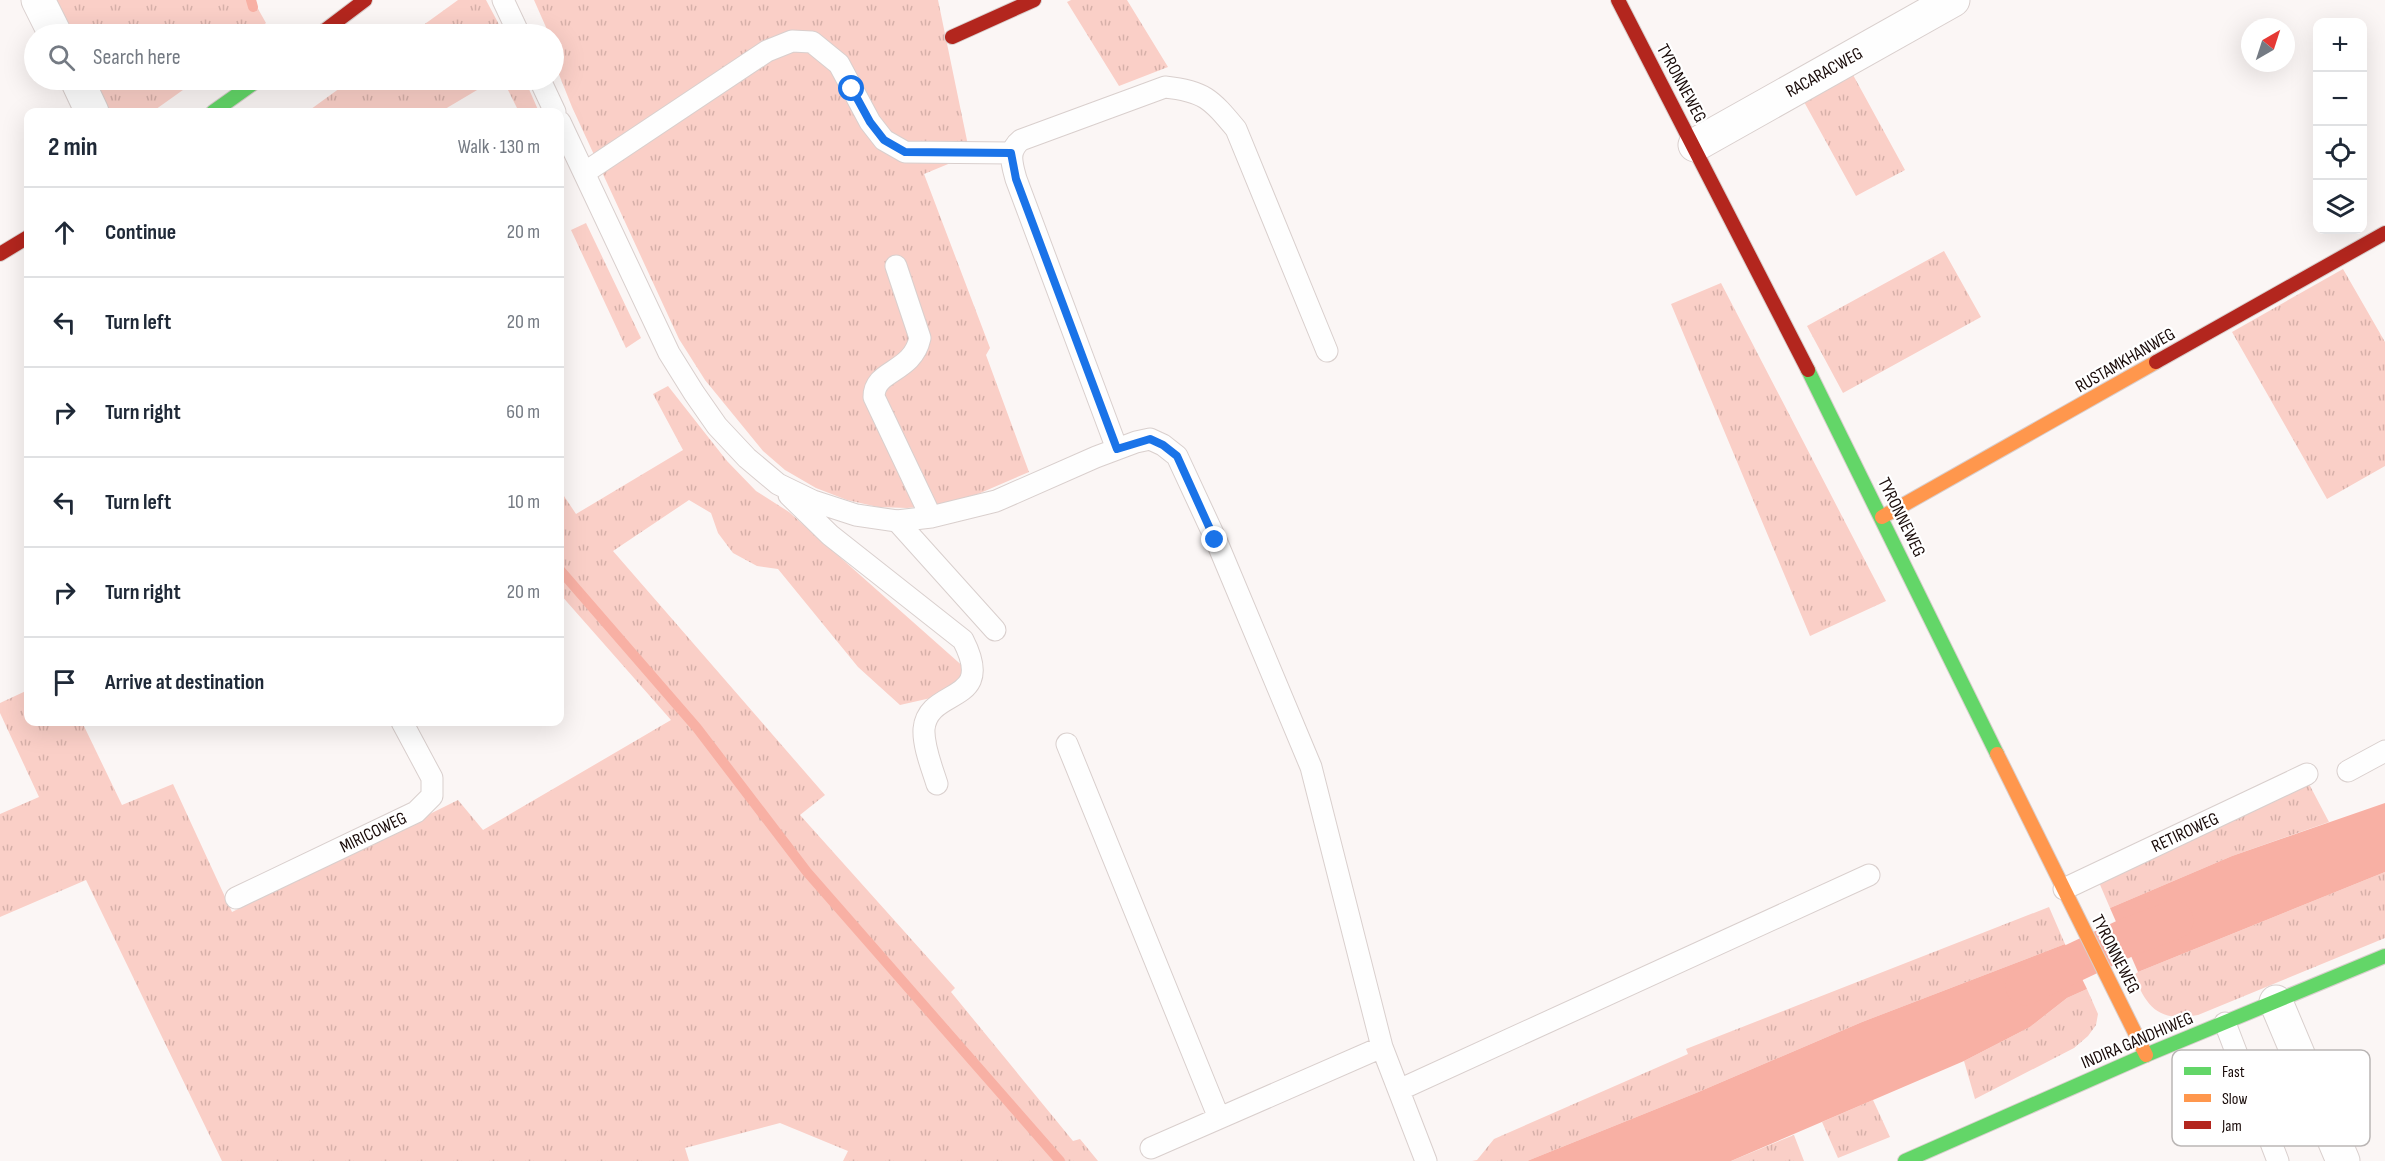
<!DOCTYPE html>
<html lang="en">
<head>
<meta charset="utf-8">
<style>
	:root { --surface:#fff; --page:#f6f6f7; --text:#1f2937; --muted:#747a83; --line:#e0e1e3 }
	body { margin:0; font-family:"Sofia Sans Condensed",sans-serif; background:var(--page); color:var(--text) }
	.controls { position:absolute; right:18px; top:18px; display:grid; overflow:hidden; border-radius:12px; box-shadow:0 6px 24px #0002 }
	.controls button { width:54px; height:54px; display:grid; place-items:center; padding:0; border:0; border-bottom:2px solid var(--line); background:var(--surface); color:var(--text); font:30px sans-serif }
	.compass { position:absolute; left:2241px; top:18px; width:54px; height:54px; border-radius:50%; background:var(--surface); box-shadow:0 6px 24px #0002; rotate:39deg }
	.stop { position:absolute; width:18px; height:18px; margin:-14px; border:4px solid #1a73e8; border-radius:50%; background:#fff }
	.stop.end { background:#1a73e8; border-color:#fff; box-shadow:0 2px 6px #0008 }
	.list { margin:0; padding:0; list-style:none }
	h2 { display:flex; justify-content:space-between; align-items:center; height:78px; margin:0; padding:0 24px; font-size:26px }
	h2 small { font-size:20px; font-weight:400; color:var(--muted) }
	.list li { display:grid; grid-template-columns:39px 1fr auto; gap:18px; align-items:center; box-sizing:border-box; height:90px; padding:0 24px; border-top:2px solid var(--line) }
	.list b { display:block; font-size:22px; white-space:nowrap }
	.list em { font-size:20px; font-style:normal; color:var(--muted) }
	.icon { flex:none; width:33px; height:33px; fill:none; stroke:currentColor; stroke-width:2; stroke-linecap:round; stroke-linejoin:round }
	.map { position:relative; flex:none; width:2385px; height:1161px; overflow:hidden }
	.search { position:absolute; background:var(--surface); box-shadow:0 6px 24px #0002; left:24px; top:24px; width:540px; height:66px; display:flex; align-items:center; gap:15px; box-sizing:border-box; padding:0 21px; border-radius:33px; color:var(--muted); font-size:22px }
	.panel { position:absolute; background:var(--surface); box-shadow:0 6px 24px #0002; left:24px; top:108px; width:540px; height:618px; border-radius:12px }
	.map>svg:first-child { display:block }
</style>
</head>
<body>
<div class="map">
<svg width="2385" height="1161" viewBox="0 0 2385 1161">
	<defs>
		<pattern id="grass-tufts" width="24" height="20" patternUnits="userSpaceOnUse" patternTransform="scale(1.5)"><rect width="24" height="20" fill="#facfc7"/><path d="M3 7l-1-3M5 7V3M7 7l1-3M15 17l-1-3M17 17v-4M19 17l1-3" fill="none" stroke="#d6b0a9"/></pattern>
	</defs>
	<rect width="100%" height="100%" fill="#fbf6f5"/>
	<path fill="url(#grass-tufts)" d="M53,0H253L266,23L253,34H69Z
		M458,0H486L504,34H411Z
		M534,0H938L970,155L924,174L990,348L986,355L1029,472L978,494L944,504L907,508L878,507L847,500L816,488L785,470L763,451L705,380L679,339L572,107L554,62V34H549Z
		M1071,0H1127L1168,67L1119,86L1067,2Z
		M1852,73L1905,170L1856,196L1803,100Z
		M90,80H197L152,112H110L99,98Z
		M351,80H494L440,112H307Z
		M503,80H525L539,112H519Z
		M586,223L641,338L626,348L571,230Z
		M1944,251L1981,317L1843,393L1807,326Z
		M2343,269L2385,342V466L2327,499L2232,332Z
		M1721,283L1886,601L1810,636L1671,304Z
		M668,386L727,461L756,491L789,512L966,669L968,676L944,695L900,705L858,667L778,569L757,566L733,553L718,533L711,513L689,500L613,551L825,795L800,815L955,988L951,992L1073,1141L1080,1139L1098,1161H843L848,1151L780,1123L685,1148L689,1161H222L86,880L0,917V814L39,797L0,713V703L28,690V722H82L122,805L173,784L232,912L458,800L483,830L671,720L560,594V490L576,514L683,450L653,394Z
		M2309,784L2329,822L2232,856L2110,908L2098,880Z
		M2385,872V938L2198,1015C2160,1022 2147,1009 2134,975L2138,972Z
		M2049,907L2065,944L1862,1022L1696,1093L1527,1161H1472L1477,1160L1494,1139L1688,1054L1686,1049Z
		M2087,989L2098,1014L2096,1025L2088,1036L2074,1048L1975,1099L1964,1061L2030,1027L2067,998Z
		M1873,1100L1890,1137L1838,1158L1822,1122Z
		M1794,1135L1804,1161H1731Z"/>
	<path fill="#f8b0a4" d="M2385,803V872L2138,972L2110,908L2232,856Z
		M2065,944L2087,989L2067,998L2030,1027L1964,1061L1731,1161H1527L1696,1093L1862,1022Z"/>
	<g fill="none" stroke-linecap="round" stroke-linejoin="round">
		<path stroke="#f8b0a4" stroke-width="10" d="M251,0L253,7
			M560,570L697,728L807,872L1060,1161"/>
		<path stroke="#f8b0a4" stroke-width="39" d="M2025,986L2128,937L2174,920"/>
		<defs>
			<path id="lane" d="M503,0L519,34
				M540,80L555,112
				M560,122L669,353L694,393L717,426L747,458L778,484L813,501L856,515L897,521L931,517L996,501L1096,457L1136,442L1150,439L1163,445L1177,456L1216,540L1311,767L1382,1047L1426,1161
				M584,173L767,51L792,41L812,42L839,64L870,122L884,140L905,152L1011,153
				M896,266L920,338C912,374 874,369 874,397L931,517
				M1117,449L1016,179C1012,164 1007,151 1021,140L1165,87C1204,91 1211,99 1236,129L1327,351
				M789,495L830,535L963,640C997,706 928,686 924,729C923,746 932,768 937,784
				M897,521L995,630
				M1067,744L1219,1118
				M2348,771L2385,751
				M2064,889L2307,774
				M236,898L416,812L432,796V778L402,722
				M2225,1023L2278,1161
				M1399,1090L1869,875
				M1151,1148L1382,1047"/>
			<path id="street" d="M38,0L55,34
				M77,80L92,112
				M1695,145L1953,0
				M2276,1002L2343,1161"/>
			<path id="fast" d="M213,112L258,80
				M1808,370L1997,754
				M1905,1161L2146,1055L2385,956"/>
			<path id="slow" d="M1882,517L2156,362
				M1997,754L2146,1055"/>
			<path id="jam" d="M1618,0L1808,370
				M320,34L365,0
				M952,37L1034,0
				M0,254L28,237
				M2156,362L2385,233"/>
		</defs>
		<use href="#lane" stroke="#d9cfcd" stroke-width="23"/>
		<use href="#street" stroke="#d9cfcd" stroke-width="35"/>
		<use href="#fast" stroke="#d9cfcd" stroke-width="16"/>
		<use href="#slow" stroke="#d9cfcd" stroke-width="16"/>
		<use href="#jam" stroke="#d9cfcd" stroke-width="16"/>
		<use href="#lane" stroke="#fefefe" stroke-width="21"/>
		<use href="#street" stroke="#fefefe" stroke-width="33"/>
		<use href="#fast" stroke="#63d668" stroke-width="14"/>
		<use href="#slow" stroke="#ff974d" stroke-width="14"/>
		<use href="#jam" stroke="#b3261e" stroke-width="14"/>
	</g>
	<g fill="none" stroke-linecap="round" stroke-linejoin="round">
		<path stroke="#1a73e8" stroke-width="8" d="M852,89L870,122L884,140L905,152L1011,153L1016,179L1117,449L1150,439L1163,445L1177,456L1215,540"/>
	</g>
	<g text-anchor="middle" stroke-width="4.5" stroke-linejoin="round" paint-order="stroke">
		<g font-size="18" fill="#180a08" stroke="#fff">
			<text transform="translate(1824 72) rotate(-29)" y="6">RACARACWEG</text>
			<text transform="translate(1682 83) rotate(62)" y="6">TYRONNEWEG</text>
			<text transform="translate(2125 360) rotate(-30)" y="6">RUSTAMKHANWEG</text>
			<text transform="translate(1902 517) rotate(64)" y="6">TYRONNEWEG</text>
			<text transform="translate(373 832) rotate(-26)" y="6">MIRICOWEG</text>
			<text transform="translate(2185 832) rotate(-25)" y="6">RETIROWEG</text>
			<text transform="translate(2116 954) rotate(63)" y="6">TYRONNEWEG</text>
			<text transform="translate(2137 1040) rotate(-23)" y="6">INDIRA GANDHIWEG</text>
		</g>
	</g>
	<rect x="2172" y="1050" width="198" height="96" rx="9" fill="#fff" stroke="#bab6b5" stroke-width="1.5"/>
	<rect x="2184" y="1067" width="27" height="8" fill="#63d668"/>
	<rect x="2184" y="1094" width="27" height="8" fill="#ff974d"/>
	<rect x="2184" y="1121" width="27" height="8" fill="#b3261e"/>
	<g font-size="16" fill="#180a08">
		<text x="2222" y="1077">Fast</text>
		<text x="2222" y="1104">Slow</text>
		<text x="2222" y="1131">Jam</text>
	</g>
</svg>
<div class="controls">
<button>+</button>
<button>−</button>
<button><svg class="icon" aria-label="locate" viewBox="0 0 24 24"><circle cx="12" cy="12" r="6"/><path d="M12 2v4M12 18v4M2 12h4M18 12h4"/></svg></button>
<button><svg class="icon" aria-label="layers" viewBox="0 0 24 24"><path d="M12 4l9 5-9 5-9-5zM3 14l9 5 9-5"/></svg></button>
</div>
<svg class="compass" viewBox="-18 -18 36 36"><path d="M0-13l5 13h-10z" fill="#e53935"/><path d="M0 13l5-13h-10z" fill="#747a83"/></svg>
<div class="stop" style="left:852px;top:89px"></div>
<div class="stop end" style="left:1215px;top:540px"></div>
<div class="search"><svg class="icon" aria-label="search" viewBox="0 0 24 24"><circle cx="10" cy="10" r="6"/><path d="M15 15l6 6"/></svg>Search here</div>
<section class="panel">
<h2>2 min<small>Walk · 130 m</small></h2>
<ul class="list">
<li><svg class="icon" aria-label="ahead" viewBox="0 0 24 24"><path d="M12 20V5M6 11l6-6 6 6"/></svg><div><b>Continue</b></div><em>20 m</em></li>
<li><svg class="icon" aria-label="left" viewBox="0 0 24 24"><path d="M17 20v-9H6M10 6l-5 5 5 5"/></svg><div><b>Turn left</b></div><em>20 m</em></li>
<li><svg class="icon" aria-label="right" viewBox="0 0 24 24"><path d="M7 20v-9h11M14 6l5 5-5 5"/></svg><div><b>Turn right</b></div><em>60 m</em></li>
<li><svg class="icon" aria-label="left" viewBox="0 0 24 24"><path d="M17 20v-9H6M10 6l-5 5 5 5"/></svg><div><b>Turn left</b></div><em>10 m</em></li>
<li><svg class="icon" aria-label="right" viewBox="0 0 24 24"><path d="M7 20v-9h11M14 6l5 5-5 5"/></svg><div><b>Turn right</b></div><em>20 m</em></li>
<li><svg class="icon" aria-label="arrive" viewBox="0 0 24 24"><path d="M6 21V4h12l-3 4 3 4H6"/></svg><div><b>Arrive at destination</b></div></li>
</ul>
</section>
</div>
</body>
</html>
